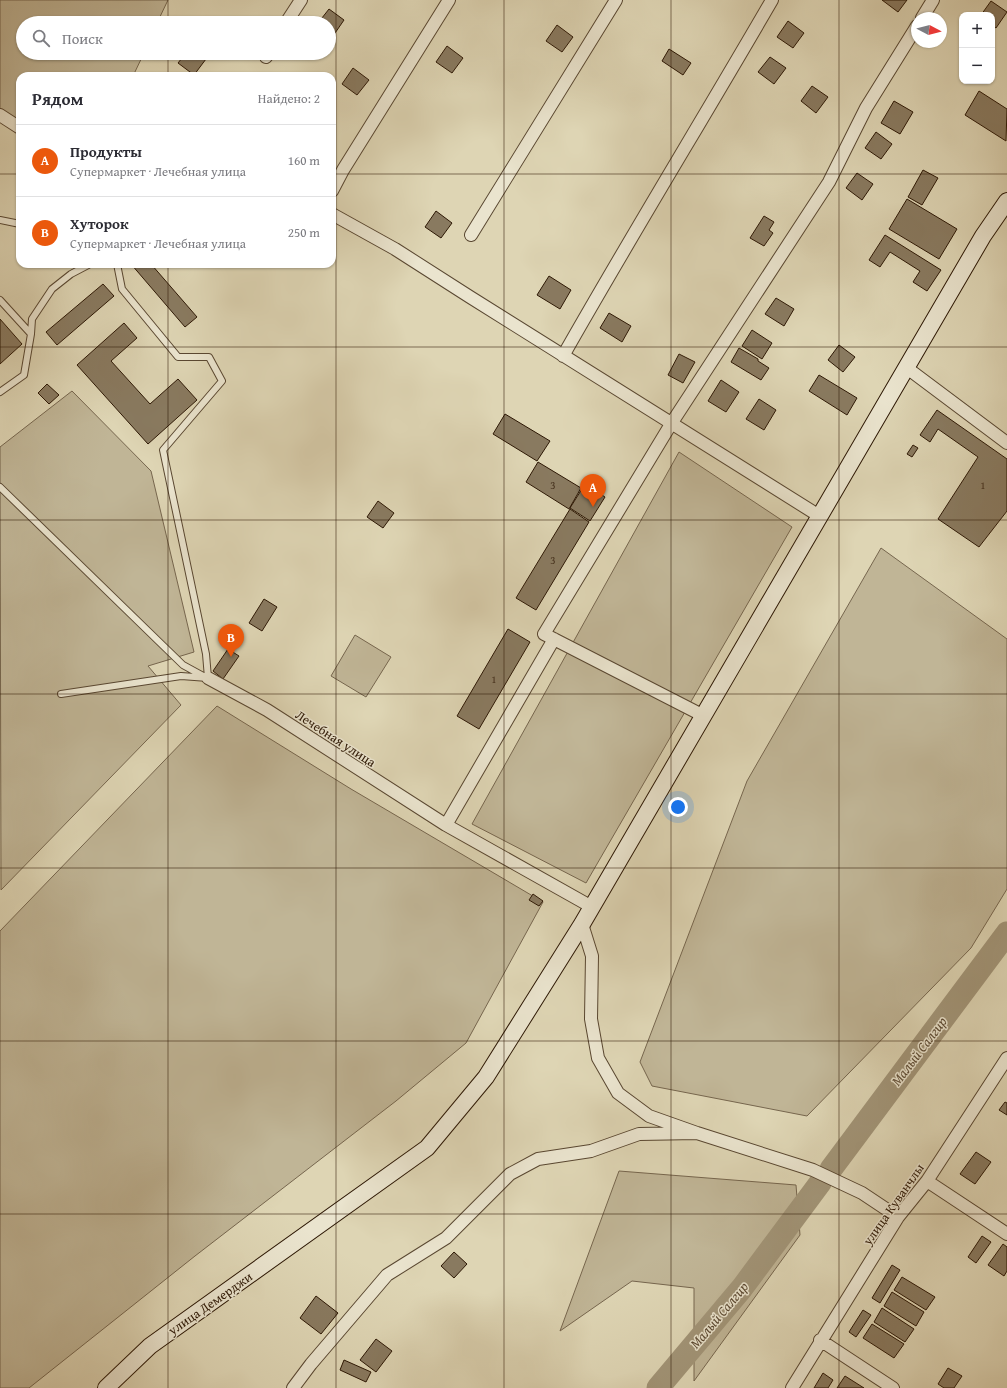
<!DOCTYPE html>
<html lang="ru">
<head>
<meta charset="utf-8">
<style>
	:root { --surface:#fff; --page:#f7f7f7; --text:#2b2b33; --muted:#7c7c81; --line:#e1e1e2; --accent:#ea580c }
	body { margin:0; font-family:"Gentium Book Plus",serif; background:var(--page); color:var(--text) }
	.controls { position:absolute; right:12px; top:12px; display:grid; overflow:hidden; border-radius:8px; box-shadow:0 1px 3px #0004 }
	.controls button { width:36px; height:36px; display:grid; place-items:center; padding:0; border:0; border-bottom:1px solid var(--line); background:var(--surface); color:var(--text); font:20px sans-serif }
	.compass { position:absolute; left:911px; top:12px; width:36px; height:36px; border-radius:50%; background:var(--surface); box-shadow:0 1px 3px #0004; rotate:97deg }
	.you { position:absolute; left:678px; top:807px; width:14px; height:14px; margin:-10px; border:3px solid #fff; border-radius:50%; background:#1a73e8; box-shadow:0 0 0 6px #1a73e833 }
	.badge { display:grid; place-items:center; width:26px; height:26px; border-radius:50%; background:var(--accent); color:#fff; font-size:13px; font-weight:700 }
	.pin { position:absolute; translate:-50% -33px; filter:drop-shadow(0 1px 2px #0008) }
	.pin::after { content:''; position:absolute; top:21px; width:14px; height:12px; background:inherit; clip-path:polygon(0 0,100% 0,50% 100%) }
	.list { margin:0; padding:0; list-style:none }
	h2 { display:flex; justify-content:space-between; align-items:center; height:52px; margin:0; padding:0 16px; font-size:17px }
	h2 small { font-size:13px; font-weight:400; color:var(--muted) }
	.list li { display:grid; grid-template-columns:26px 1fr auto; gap:12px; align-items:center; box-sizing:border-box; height:72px; padding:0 16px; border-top:1px solid var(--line) }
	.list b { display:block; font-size:15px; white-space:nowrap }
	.list p { margin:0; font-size:13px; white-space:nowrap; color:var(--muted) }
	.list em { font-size:13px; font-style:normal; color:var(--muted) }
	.icon { flex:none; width:22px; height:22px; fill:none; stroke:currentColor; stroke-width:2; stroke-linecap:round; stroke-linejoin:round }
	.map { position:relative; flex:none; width:1007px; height:1388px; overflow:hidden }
	.search { position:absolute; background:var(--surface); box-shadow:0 1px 3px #0004; left:16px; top:16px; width:320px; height:44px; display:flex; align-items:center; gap:10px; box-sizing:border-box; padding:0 14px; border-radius:22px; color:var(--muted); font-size:15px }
	.panel { position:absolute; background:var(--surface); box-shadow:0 1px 3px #0004; left:16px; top:72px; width:320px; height:196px; border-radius:12px }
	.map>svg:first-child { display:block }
</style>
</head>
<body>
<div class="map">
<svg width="1007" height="1388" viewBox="0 0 1007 1388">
	<rect width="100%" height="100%" fill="#ded5b4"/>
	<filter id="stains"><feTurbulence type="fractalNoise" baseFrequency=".005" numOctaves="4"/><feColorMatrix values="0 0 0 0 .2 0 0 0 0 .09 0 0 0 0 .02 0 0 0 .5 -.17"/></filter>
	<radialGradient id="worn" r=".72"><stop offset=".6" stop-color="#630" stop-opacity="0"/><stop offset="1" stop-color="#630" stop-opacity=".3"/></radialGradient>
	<path fill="#c0b596" stroke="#76664e" d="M0,0H168L157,23H23V53H144L133,76H20V120L0,115Z
		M72,391L151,471L194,652L148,666L181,705L1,890L0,447Z
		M679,452L792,527L586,883L472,824Z
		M881,548L1007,639V889L971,948L807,1116L652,1086L640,1062L747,781Z
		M355,635L391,657L366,697L331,676Z
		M217,706L351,789L543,902L466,1043L396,1101L195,1256L29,1388H0V931Z
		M619,1171L796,1185L800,1235L694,1381V1288L632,1281L560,1331Z"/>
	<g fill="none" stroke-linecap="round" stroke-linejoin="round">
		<path stroke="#a29578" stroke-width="23" d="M831,1169L1007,933
			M658,1388L742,1288L820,1183"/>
	</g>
	<path fill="#897a60" stroke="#2d1805" d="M882,0H907L898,12Z
		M991,1L1007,12L996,28L992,25V15H981Z
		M329,9L344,20L333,36L329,33V23H318Z
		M788,21L804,33L793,48L777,37Z
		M557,25L573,37L562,52L546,41Z
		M447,46L463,58L452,73L436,62Z
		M669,49L691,63L683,75L662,61Z
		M186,53H197L206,59L194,75L178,63Z
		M770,57L786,68L774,84L758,72Z
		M353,68L369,80L357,95L342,84Z
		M812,86L828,97L816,113L801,101Z
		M979,91L1007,109L1006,141L965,115Z
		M894,101L913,112L900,134L881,123Z
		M876,132L892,144L881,159L865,148Z
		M923,170L938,178L922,205L908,197Z
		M857,173L873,184L862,200L846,188Z
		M907,199L957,229L939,259L889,229Z
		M436,211L452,223L441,238L425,227Z
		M764,216L774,222L769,230L773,233L764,246L750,238Z
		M885,235L941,270L927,291L913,282L920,271L890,252L880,267L869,260Z
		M131,264H151L197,317L185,327Z
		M549,276L571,290L560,309L537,295Z
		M103,284L114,296L57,345L46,332Z
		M776,298L794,309L784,326L765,314Z
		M609,313L631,326L622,342L600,328Z
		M0,319L22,344L0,364Z
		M124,323L137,338L111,361L150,404L178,379L197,400L148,444L77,365Z
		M752,330L772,343L762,359L742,346Z
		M839,345L855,357L843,372L828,360Z
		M739,348L758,359V361L769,368L761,380L731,362Z
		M679,354L695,362L683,383L668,375Z
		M819,375L857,398L847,415L809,391Z
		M721,380L739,392L726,412L708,401Z
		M47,384L59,395L49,404L38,393Z
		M759,399L776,410L764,430L746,419Z
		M937,410L1007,459V511L979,547L938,519L978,457L938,429L930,442L920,435Z
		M505,414L550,441L537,461L493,434Z
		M913,445L918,448L912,457L907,454Z
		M538,462L581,488L569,509L526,482Z
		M585,484L605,497L590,521L570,508Z
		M378,501L394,513L383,528L367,517Z
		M570,509L589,522L536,610L516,598Z
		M264,599L277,607L262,631L249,623Z
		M508,629L530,642L479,729L457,716Z
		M228,649L239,656L223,679L213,671Z
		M533,894L543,901L539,906L529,900Z
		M1005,1102L1007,1103V1115L999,1110Z
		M976,1152L991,1162L975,1184L960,1174Z
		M982,1236L991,1242L976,1263L968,1257Z
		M1003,1244L1007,1247V1271L1004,1276L988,1265Z
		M454,1252L467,1264L454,1278L441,1266Z
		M892,1265L900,1270L880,1303L872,1298Z
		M902,1277L935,1297L926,1310L894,1290Z
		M892,1292L924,1312L916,1326L884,1306Z
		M316,1296L338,1313L321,1334L300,1318Z
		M882,1308L914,1329L905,1342L874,1322Z
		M863,1310L871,1315L856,1337L849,1332Z
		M872,1324L904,1344L894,1358L863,1338Z
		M376,1339L392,1351L376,1372L360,1360Z
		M344,1360L371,1372L366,1382L340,1370Z
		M948,1368L962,1376L954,1388H944L938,1384Z
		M823,1373L833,1380L828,1388H814Z
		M845,1376L864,1388H837Z"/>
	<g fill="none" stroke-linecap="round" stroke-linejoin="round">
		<defs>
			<path id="service" d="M0,220L20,224
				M0,300L31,334L24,375L0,392
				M31,334L32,319L52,289L71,274L90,264
				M0,487L183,665L205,677
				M61,694L181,676L208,678L206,654L163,450L222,381L209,357H178L122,289L117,264"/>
			<path id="minor" d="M922,18L933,0
				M286,23L301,0
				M266,57L268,53
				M0,115L20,128
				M332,191L343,170L449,0
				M332,214L395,249L470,297L821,517
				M471,235L616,0
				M563,356C631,236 703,119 772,0
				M907,368L1007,443
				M208,678L267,710L446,825L592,907
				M704,716L544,634L671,424L829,182L866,108L917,26
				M446,825L554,639
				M582,924L592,956L591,1019L598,1058L618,1093L649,1116L697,1133L813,1170L862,1193L898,1217
				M927,1181L1007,1234
				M820,1340L893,1388
				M293,1388L311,1364L387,1275L446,1238L510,1174L538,1159L591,1151L639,1134L697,1133
				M792,1388L898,1217L927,1181L1007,1058"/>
			<path id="secondary" d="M106,1388L150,1346L427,1148L486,1077L582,924L983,236L1007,201"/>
		</defs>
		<use href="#service" stroke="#594731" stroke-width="8"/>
		<use href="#minor" stroke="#594731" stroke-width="14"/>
		<use href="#secondary" stroke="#2d1805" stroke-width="18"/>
		<use href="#service" stroke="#eae4ce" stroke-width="6"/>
		<use href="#minor" stroke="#eae4ce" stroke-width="12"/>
		<use href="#secondary" stroke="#eae4ce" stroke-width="16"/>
	</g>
	<path fill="none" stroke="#2d1805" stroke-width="1" stroke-opacity="0.55" d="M168,0V23M336,0V1388M504,0V1388M671,0V1388M839,0V1388M168,53V76M0,174H20M332,174H1007M168,264V1388M0,347H1007M0,520H1007M0,694H1007M0,868H1007M0,1041H1007M0,1214H1007"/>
	<g text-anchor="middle" stroke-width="3" stroke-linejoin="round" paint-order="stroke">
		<g font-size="11" fill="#44301c">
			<text x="553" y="489">3</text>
			<text x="983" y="489">1</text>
			<text x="553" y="564">3</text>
			<text x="494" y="683">1</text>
		</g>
		<g font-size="13" fill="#2d1805" stroke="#eae4ce">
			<text transform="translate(336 738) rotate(33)" y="5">Лечебная улица</text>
			<text transform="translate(893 1204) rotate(-55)" y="5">улица Куванчлы</text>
			<text transform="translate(210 1303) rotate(-35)" y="5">улица Демерджи</text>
		</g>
		<g font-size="14" font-style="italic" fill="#5c4a33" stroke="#eae4ce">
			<text transform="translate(919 1051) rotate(-53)" y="5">Малый Салгир</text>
			<text transform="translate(719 1315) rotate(-50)" y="5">Малый Салгир</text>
		</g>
	</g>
	<rect width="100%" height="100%" filter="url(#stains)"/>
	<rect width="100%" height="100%" fill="url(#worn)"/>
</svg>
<div class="controls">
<button>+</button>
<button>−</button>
</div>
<svg class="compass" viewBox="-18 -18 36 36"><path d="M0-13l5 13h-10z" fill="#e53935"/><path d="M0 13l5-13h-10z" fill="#7c7c81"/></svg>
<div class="you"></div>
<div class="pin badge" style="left:593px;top:507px">A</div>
<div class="pin badge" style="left:231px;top:657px">B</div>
<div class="search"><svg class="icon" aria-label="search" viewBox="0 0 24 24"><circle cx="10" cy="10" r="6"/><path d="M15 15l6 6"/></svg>Поиск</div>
<section class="panel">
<h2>Рядом<small>Найдено: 2</small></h2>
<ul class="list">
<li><span class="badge">A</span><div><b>Продукты</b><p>Супермаркет · Лечебная улица</p></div><em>160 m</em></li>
<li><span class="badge">B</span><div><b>Хуторок</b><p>Супермаркет · Лечебная улица</p></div><em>250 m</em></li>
</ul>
</section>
</div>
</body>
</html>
